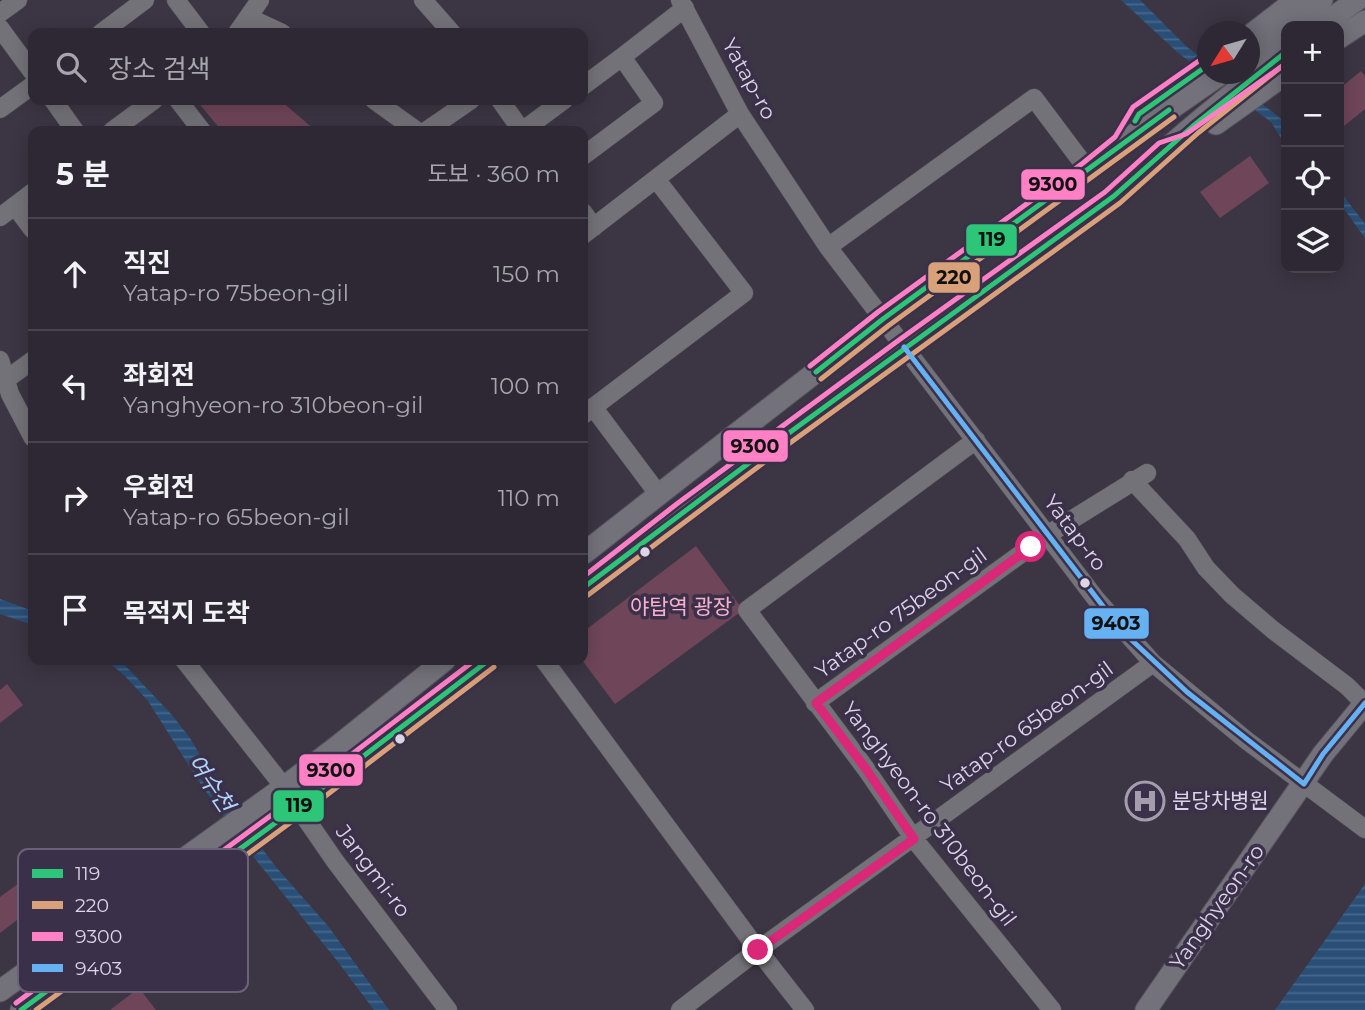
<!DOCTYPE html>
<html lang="ko">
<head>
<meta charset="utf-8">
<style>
	:root { --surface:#2d2833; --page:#35303b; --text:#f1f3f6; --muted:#a7a6ac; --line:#48444e }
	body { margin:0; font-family:Montserrat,"Noto Sans KR",sans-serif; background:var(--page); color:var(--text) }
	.controls { position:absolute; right:21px; top:21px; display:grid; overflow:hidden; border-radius:14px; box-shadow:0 4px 18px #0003 }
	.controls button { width:63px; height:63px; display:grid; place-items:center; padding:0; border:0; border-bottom:2px solid var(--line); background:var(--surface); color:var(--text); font:35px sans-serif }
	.compass { position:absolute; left:1197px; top:21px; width:63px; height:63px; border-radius:50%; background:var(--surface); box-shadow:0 4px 18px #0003; rotate:233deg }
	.stop { position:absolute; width:21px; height:21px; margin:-16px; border:5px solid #db2777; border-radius:50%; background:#fff }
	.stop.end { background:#db2777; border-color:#fff; box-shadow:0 2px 7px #0008 }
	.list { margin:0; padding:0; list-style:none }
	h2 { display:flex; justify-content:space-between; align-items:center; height:91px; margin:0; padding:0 28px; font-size:30px }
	h2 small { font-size:23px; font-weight:400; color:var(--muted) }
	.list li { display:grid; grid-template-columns:46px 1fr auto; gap:21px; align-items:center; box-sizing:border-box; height:112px; padding:0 28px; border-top:2px solid var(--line) }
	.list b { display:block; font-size:26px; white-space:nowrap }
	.list p { margin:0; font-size:23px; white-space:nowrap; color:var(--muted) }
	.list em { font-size:23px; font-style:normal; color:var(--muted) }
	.icon { flex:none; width:38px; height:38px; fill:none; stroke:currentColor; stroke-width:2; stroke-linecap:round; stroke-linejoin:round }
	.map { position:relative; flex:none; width:1365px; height:1010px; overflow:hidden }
	.search { position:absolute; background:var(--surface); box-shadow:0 4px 18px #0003; left:28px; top:28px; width:560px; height:77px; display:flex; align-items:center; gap:18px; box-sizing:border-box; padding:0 24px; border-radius:14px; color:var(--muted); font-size:26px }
	.panel { position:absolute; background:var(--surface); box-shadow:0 4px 18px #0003; left:28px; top:126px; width:560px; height:539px; border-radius:14px }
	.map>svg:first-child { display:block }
</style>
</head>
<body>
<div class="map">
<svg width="1365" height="1010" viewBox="0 0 1365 1010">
	<defs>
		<pattern id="water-rules" width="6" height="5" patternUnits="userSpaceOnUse" patternTransform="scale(1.75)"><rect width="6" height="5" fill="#2a4f77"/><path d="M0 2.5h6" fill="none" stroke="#48678a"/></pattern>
	</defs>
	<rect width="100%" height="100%" fill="#3c3644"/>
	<path fill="#6f4659" d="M1361,71L1365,76V109L1339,130V89Z
		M196,100H280L316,131H222Z
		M1250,156L1269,183L1220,218L1200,192Z
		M696,546L743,610L615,704L582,660L583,632Z
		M7,684L23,705L0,723V690Z
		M30,875L47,897L0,933V897Z
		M139,988L156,1010H110Z"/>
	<path fill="url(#water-rules)" d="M1121,0H1140L1187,47L1207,62L1208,74H1223L1279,117L1286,124V146L1271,122L1177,52Z
		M1339,190L1365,224V238L1339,202Z
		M0,599L33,611V625L0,614Z
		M106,660H120L172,715L190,738L225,798L248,830L276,867L328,926L389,1010H374L338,962L240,840L198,780L148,701L125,676Z
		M1365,884V1010H1275Z"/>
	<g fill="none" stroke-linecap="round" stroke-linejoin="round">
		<defs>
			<path id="minor" d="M176,0L201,33
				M423,0L452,33
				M680,0L740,114L828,247L1096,599L1153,663L1246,740L1365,829
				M0,13L18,0
				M250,18L282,33
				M0,28L33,73
				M101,33L145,0
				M237,33L260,0
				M583,86L622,57
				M53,100L75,131
				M178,100L202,131
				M374,100L417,131
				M500,100L522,131
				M0,109L33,85
				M112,131L154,100
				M426,131L471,100
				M522,131L564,100
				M583,156L654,103L622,57L685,8
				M15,206L33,230
				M583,212L594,227
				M0,217L33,192
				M583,235L740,114
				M828,247L1034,98L1088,170
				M0,360L10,394L33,438
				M0,384L33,360
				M593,407L659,495
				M583,415L744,293L656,179
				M976,440L747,610L866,769L914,839L1052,1010
				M1132,480L1187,539L1206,568L1232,595L1273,630L1347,686L1364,703
				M184,660L284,787L335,861L448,1010
				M544,660L758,950L805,1010
				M815,703L1047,535L1147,473
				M680,1010L758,950L1153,663"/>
			<path id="major" d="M1321,26L1357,0
				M1253,33L1296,0
				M1339,38L1365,21
				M1250,53L1322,0
				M1216,124L1286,74
				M583,554C792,390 1002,224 1221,74
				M583,588C755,455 932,330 1107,201C1127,187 1144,168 1163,152C1202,117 1244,84 1286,52
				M0,991L284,787L339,745L445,660
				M21,1010L297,807L489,660
				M1146,1010L1323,754L1365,703"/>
		</defs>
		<use href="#minor" stroke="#595360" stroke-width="19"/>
		<use href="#major" stroke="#595360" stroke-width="23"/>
		<use href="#minor" stroke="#727278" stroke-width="18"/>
		<use href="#major" stroke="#73727b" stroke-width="21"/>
		<defs>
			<path id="bus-1" d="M1135,121L1139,114L1208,65
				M816,372L883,319L1169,110
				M583,588L778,441L1114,196L1193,126L1286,52
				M21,1010L297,807L489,660"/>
			<path id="bus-2" d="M821,379L888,326L1174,117
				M588,595L783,448L1120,203L1198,133L1286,63
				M36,1010L302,814L494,667"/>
			<path id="bus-3" d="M810,366L878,312L1083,163L1115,137L1133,107L1203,58
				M583,577L678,503L899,340L1105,192L1159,143L1186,134L1281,67
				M16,1003L292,800L475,660"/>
			<path id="bus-4" d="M904,347L1122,631L1187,692L1304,784L1323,754L1365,703"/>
		</defs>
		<use href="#bus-1" stroke="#3b304a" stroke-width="10"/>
		<use href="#bus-2" stroke="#3b304a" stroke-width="10"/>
		<use href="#bus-3" stroke="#3b304a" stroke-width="10"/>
		<use href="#bus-4" stroke="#3b304a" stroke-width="10"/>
		<use href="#bus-1" stroke="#2dc577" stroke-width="5"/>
		<use href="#bus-2" stroke="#d9a179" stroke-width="5"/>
		<use href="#bus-3" stroke="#ff80c5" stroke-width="5"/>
		<use href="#bus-4" stroke="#66b1f2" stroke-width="5"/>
	</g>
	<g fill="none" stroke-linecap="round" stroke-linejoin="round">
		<path stroke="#db2777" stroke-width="9" d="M758,950L914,839L866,769L816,703L1031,547"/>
	</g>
	<defs>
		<symbol id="hospital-ring" viewBox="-11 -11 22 22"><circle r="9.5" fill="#3b304a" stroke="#a39dad" stroke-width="1.5"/><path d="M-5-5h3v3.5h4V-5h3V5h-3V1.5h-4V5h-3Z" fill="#a39dad"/></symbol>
	</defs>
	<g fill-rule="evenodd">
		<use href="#hospital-ring" x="1123" y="779" width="44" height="44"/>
	</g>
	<g fill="#dbd5e5" stroke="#3b304a" stroke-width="2.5">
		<circle cx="645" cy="552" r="6"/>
		<circle cx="1085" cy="583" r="6"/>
		<circle cx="400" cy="739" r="6"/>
	</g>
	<g text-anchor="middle" stroke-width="7" stroke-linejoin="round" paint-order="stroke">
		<g font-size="21" fill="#dbd5e5" stroke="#3b304a">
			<text transform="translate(749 79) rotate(61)" y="7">Yatap-ro</text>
			<text transform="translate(1075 533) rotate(53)" y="7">Yatap-ro</text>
			<text transform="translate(901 613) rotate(-36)" y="7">Yatap-ro 75beon-gil</text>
			<text transform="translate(1027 727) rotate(-36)" y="7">Yatap-ro 65beon-gil</text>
			<text transform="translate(929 814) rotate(53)" y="7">Yanghyeon-ro 310beon-gil</text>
			<text transform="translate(373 871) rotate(53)" y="7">Jangmi-ro</text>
			<text transform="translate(1217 907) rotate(-55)" y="7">Yanghyeon-ro</text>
		</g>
		<g font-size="21" fill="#fab1cf" stroke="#3b304a">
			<text x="681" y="614">야탑역 광장</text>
		</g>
		<g font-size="21" fill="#dbd5e5" stroke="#3b304a" text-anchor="start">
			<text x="1172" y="808">분당차병원</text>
		</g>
		<g font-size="23" font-style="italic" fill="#afd3fc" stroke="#3b304a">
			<text transform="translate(211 783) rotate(56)" y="8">여수천</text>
		</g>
	</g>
	<rect x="18" y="849" width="230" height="143" rx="10" fill="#3b304a" stroke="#6b6278" stroke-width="2"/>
	<rect x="32" y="869" width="31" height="9" fill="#2dc577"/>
	<rect x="32" y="901" width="31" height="8" fill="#d9a179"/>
	<rect x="32" y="932" width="31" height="9" fill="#ff80c5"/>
	<rect x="32" y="964" width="31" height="8" fill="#66b1f2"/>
	<g font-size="19" fill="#dbd5e5">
		<text x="75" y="880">119</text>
		<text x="75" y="912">220</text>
		<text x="75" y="943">9300</text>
		<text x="75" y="975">9403</text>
	</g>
	<g stroke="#3b304a" stroke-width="2.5">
		<rect x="1020" y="168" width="66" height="33" rx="7" fill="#ff80c5"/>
		<rect x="965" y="223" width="53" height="34" rx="7" fill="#2dc577"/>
		<rect x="927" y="261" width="54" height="33" rx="7" fill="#d9a179"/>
		<rect x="722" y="429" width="67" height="34" rx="7" fill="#ff80c5"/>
		<rect x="1083" y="607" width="67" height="33" rx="7" fill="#66b1f2"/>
		<rect x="298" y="753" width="66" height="34" rx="7" fill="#ff80c5"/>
		<rect x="272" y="789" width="53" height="34" rx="7" fill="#2dc577"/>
	</g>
	<g font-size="19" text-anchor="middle" font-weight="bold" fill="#111">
		<text x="1053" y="191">9300</text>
		<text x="992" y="246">119</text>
		<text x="954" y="284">220</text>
		<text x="755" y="453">9300</text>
		<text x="1116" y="630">9403</text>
		<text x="331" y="777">9300</text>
		<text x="299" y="812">119</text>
	</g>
</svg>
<div class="controls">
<button>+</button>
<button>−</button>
<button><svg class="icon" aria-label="locate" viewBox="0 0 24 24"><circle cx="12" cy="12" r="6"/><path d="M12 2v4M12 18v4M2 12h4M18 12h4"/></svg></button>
<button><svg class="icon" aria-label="layers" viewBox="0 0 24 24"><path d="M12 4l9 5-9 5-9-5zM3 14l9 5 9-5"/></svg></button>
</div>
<svg class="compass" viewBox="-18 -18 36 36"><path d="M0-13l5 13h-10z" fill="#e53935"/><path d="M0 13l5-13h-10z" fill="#a7a6ac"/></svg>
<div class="stop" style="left:1031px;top:547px"></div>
<div class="stop end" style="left:758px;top:950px"></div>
<div class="search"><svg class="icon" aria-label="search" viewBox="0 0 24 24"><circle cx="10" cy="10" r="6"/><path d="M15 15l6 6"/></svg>장소 검색</div>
<section class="panel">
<h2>5 분<small>도보 · 360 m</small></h2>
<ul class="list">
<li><svg class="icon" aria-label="ahead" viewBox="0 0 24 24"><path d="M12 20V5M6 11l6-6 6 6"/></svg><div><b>직진</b><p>Yatap-ro 75beon-gil</p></div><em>150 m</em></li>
<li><svg class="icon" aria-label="left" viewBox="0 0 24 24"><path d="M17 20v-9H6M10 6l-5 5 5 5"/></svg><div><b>좌회전</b><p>Yanghyeon-ro 310beon-gil</p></div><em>100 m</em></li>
<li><svg class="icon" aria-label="right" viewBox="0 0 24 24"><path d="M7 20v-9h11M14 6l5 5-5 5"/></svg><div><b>우회전</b><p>Yatap-ro 65beon-gil</p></div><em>110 m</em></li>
<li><svg class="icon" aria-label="arrive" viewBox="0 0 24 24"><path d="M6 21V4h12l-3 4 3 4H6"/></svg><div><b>목적지 도착</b></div></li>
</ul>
</section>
</div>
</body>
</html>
